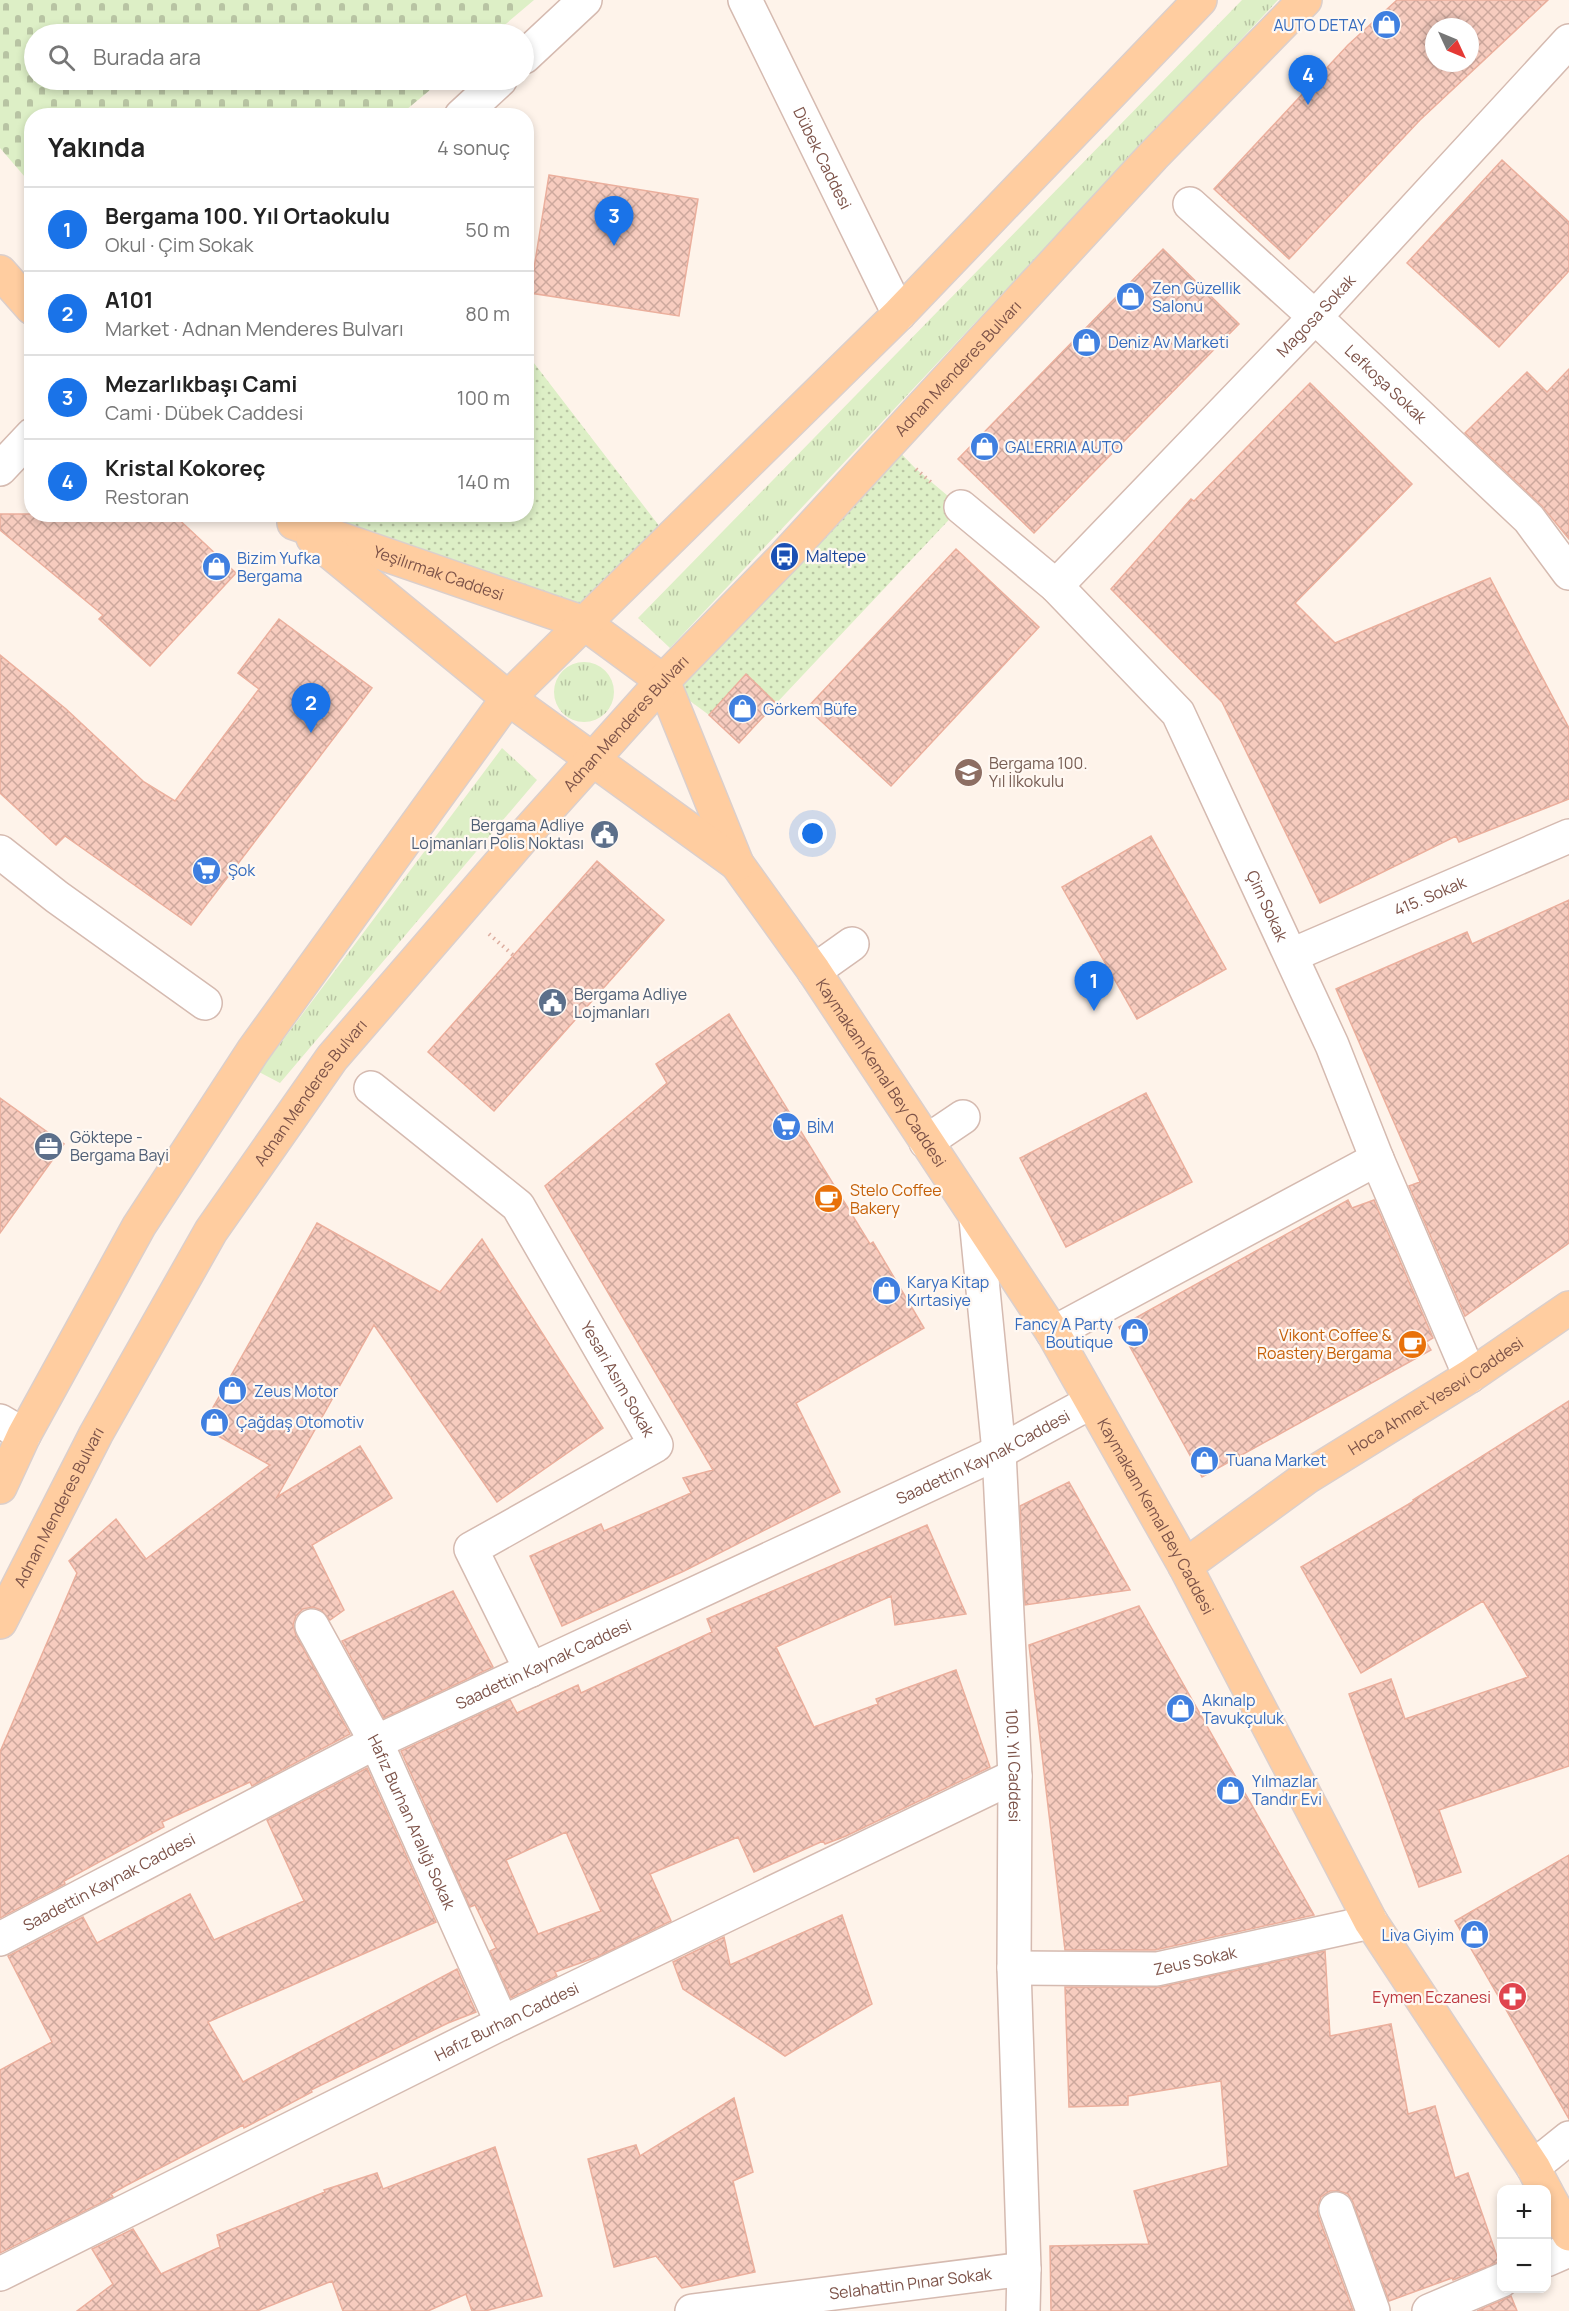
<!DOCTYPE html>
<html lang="tr">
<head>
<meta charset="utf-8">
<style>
	:root { --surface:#fff; --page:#f6f6f6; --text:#222; --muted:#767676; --line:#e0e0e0; --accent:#1a73e8 }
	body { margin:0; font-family:Manrope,sans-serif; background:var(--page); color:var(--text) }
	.controls { position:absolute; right:18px; bottom:18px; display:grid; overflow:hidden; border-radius:12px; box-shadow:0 3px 9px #0003 }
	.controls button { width:54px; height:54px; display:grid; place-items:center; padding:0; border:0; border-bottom:2px solid var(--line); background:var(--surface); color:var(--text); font:30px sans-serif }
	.compass { position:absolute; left:1425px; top:18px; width:54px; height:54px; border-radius:50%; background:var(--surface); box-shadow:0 3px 9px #0003; rotate:134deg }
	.you { position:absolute; left:813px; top:834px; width:21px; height:21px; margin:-15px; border:4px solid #fff; border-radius:50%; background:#1a73e8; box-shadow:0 0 0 9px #1a73e833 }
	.badge { display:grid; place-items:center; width:39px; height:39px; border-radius:50%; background:var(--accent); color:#fff; font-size:20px; font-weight:700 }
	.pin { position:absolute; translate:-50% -50px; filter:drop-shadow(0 2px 3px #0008) }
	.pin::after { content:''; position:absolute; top:32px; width:21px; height:18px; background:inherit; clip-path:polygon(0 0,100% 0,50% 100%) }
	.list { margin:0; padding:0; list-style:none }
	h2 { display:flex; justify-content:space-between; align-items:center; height:78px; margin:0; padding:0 24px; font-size:26px }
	h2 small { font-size:20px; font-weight:400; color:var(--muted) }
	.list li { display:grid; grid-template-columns:39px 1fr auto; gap:18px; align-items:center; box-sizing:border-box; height:84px; padding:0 24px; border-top:2px solid var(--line) }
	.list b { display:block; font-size:22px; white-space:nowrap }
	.list p { margin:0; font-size:20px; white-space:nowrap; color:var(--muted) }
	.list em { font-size:20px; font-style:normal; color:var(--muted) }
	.icon { flex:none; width:33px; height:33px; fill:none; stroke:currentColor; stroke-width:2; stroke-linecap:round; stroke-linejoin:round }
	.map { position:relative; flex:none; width:1569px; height:2311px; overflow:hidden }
	.search { position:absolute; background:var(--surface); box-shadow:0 3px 9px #0003; left:24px; top:24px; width:510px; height:66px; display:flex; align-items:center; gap:15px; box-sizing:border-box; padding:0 21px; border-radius:33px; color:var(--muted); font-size:22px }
	.panel { position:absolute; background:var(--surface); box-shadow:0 3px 9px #0003; left:24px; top:108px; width:510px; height:414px; border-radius:24px }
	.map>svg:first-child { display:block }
</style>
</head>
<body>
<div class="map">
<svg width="1569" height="2311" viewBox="0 0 1569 2311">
	<defs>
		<pattern id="grass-tufts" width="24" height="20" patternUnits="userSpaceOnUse" patternTransform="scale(1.5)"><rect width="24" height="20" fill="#ddefc6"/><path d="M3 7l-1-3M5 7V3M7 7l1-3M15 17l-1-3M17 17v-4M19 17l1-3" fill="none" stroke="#b8c4a3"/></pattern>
		<pattern id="cemetery-stones" width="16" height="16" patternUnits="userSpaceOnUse" patternTransform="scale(1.5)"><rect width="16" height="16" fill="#ddefc6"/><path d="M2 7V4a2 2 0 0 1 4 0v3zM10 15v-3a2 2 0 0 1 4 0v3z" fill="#b8c4a3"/></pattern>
		<pattern id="park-dots" width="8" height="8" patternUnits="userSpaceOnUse" patternTransform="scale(1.5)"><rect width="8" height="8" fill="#ddefc6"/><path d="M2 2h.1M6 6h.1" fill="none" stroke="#b8c4a3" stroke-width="1.8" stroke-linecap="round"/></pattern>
		<pattern id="building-cross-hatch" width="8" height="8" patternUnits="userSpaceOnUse" patternTransform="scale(1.5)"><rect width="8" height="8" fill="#f7ccbf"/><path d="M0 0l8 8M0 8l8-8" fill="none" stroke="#cda89d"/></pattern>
	</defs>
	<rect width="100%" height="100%" fill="#fef3ea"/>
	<path fill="url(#grass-tufts)" d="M1242,0H1278L670,648L638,618Z
		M554 692a30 30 0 1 1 60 0a30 30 0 1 1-60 0Z
		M502,748L537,780L280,1083L259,1072Z"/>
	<path fill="url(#cemetery-stones)" d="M0,0H534L494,34H34V80H442L400,115L32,116L31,184L0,148Z"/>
	<path fill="url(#park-dots)" d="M527,354L670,540L584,623L282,515L526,514Z
		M891,443L916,469L961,507L739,743L709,715L663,681Z"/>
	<path fill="url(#building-cross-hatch)" stroke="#ebaf9d" stroke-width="1.5" fill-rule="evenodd" d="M1397,0H1548L1420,120L1289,259L1214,189L1348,45ZM1434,27H1470V63H1434Z
		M1502,160L1569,222V271L1499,347L1407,263Z
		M549,175L698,199L679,316L530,293Z
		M1163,249L1239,324L1034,533L958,459Z
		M1569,369V539L1542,506L1465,433L1527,372L1547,392Z
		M1310,383L1412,484L1295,603L1335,643L1490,578L1569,728V799L1459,842L1456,836L1320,903L1222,702L1111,589L1191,499L1194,501Z
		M0,514H173L236,573L150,666L99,619L103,615L0,530Z
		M956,549L1039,627L891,786L807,708Z
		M279,619L372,688L191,925L65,836L56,845L0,793V655L66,709L144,782L175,801L259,689L238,673Z
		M746,674L776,703L739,743L709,715Z
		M1151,836L1226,969L1137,1019L1062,887Z
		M597,861L664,920L494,1111L428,1052Z
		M1569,900V1243L1465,1316L1409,1186L1420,1182L1336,989L1467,932L1472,944Z
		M729,1014L870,1244L873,1242L924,1328L796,1403L840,1492L684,1571L562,1626L530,1556L601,1524L604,1531L691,1493L683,1478L713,1470L545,1186L667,1083L656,1064Z
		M1146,1093L1192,1182L1066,1247L1020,1158Z
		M0,1098L64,1144L0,1233Z
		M1348,1200L1352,1208L1374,1200L1433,1338L1426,1342L1431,1350L1202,1477L1119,1327Z
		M317,1223L440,1292L482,1239L603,1428L497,1502L374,1325L277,1497L360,1446L392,1498L312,1545L344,1610L330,1620L321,1610L313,1607L303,1609L296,1616L293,1625L296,1635L350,1734L252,1786L250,1782L162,1822L164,1827L64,1881L65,1884L0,1918V1752L77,1573L69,1561L116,1519L146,1559L270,1465L202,1427Z
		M1569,1401V1766L1439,1810L1461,1872L1419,1887L1349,1694L1391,1679L1405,1719L1528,1677L1483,1601L1361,1673L1301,1567L1414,1501L1413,1500Z
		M1069,1482L1130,1590L1025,1605L1020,1506Z
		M927,1525L966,1614L895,1625L891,1596L776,1647L814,1727L878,1704L876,1699L956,1670L990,1767L846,1836L825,1844L823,1841L754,1872L738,1837L650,1874L671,1921L597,1957L555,1972L557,1976L511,1998L490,1951L496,1948L475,1905L470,1907L401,1751L510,1700L517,1713L578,1685L581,1693L712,1632L707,1619ZM566,1832L601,1911L538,1934L506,1860Z
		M453,1591L493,1667L384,1718L342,1641Z
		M1139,1606L1314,1915L1155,1950H1065L1029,1645Z
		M367,1768L436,1922L208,2022L243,2082L457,1969L476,2012L448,2023L311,2090L312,2092L244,2128L243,2125L127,2185L111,2194L113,2197L0,2253V2070L52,2042L8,1956L83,1917L97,1943L190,1894L214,1940L304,1901L267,1820Z
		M1569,1855V2119L1455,1921Z
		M842,1915L872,2004L785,2056L683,1989L673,1962L724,1937L730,1965Z
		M1325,1951L1330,2036L1391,2024L1408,2114L1435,2106L1455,2178L1468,2173L1499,2262L1453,2280L1452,2278L1389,2301L1353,2202L1348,2194L1339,2191H1330L1321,2197L1318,2206V2215L1353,2311H1051L1050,2246L1149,2244L1134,2191L1228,2166L1221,2081L1128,2096V2105L1069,2107L1065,1987H1161Z
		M734,2098L753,2172L733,2181L755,2272L682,2288L656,2256L614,2267L588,2159L636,2145L640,2156Z
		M495,2147L542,2296L485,2311H472L466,2294L428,2311H343L332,2281L257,2311H77L113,2284L92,2249L133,2229L161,2274L220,2247L217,2235L325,2192L324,2190L377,2173L383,2189Z
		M1511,2296L1517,2311H1477L1509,2297Z"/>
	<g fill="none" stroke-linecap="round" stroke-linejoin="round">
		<defs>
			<g id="minor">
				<path id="s1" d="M745,0L899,314"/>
				<path d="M524,57L585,0"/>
				<path d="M461,116L500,80"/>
				<path id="s2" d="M1190,204L1315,317L1529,519L1569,573"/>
				<path d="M0,469L32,435"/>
				<path id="s3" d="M961,507L1056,586L1178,713L1332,1045L1377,1159L1470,1376"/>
				<path id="s4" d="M1056,586L1315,317L1569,41"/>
				<path d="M0,852L57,897L205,1003"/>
				<path id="s5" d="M1292,955L1569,836"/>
				<path d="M814,971L852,944"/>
				<path id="s6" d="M371,1088L518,1206L656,1445L471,1549L531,1670"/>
				<path d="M926,1142L963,1117"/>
				<path id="s7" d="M976,1219L999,1452L1015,1776L1014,1968L1024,2269L1023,2311"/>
				<path d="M1053,1333L1377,1159"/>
				<path d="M0,1421L24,1435"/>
				<path id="s8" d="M312,1626L376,1742L502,2023"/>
				<path id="s9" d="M0,1939L376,1742L999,1452L1091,1402"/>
				<path id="s10" d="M1014,1968L1157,1969L1371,1922"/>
				<path d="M1533,2167L1569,2138"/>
				<path d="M1336,2209L1373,2311"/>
				<path d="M1546,2260L1569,2250"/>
				<path id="s11" d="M0,2274L502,2023L1015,1776"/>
				<path id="s12" d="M692,2311L1024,2269"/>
				<path d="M1429,2311L1502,2280"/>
			</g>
			<g id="major">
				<path d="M0,272L32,308"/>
				<path id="s13" d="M294,523L584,623L663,681L737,864L814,971L1053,1333L1185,1566L1371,1922L1533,2167L1545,2190"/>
				<path d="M313,538L508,698L737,864"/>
				<path d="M0,1487L24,1435L139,1226L253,1051L508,698L899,314L1200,0"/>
				<path id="s14" d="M1185,1566L1307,1477L1470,1376L1569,1308"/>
				<path id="s15" d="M0,1622L96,1434L211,1231L332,1058L523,837L663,681L785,556L1153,156L1305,0"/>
				<path d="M1546,2192L1569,2234"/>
			</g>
		</defs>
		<use href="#minor" stroke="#d5bab0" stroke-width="36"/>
		<use href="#major" stroke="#dbcfcc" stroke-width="36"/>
		<path stroke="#ddaea1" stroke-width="4" stroke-dasharray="1.5 4.5" stroke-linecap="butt" d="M916,469L933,484
			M489,934L513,955"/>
		<use href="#minor" stroke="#fff" stroke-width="33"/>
		<use href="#major" stroke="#ffcda0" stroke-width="33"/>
	</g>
	<defs>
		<symbol id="shop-disc" viewBox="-11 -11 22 22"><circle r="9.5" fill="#3f7fe0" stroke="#fff8f2"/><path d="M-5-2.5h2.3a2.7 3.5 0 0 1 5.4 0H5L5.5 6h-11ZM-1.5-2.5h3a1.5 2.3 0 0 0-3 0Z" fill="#fff"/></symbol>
		<symbol id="bus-disc" viewBox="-11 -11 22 22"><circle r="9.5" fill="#1a4fb4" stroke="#fff8f2"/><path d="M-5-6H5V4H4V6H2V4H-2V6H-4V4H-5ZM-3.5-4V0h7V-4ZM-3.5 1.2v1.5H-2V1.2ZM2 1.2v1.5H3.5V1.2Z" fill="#fff"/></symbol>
		<symbol id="school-disc" viewBox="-11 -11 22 22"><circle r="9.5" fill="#8d6e63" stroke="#fff8f2"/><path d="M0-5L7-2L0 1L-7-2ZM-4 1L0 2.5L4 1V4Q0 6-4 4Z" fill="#fff"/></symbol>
		<symbol id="civic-disc" viewBox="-11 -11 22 22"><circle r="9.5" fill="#5c6f8a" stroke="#fff8f2"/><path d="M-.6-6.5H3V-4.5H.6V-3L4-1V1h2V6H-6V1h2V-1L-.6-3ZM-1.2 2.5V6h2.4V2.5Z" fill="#fff"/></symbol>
		<symbol id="supermarket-disc" viewBox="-11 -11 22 22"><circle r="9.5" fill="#3f7fe0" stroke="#fff8f2"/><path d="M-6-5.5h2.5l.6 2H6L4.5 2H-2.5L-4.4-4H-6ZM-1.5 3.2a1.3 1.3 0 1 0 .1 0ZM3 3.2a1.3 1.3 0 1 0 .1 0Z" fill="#fff"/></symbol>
		<symbol id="office-disc" viewBox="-11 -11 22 22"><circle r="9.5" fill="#5c6f8a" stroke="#fff8f2"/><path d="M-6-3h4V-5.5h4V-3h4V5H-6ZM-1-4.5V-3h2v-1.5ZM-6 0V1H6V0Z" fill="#fff"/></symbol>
		<symbol id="cafe-disc" viewBox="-11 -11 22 22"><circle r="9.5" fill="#e8710a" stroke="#fff8f2"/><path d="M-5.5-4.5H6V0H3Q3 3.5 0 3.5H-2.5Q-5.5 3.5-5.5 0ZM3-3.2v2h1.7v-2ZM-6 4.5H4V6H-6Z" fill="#fff"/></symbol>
		<symbol id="pharmacy-disc" viewBox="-11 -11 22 22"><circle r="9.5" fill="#e0444e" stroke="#fff8f2"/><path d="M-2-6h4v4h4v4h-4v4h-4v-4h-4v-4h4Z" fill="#fff"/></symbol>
	</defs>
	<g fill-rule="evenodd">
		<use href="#shop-disc" x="1370" y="8" width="33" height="33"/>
		<use href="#shop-disc" x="1114" y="280" width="33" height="33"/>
		<use href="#shop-disc" x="1070" y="326" width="33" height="33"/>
		<use href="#shop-disc" x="968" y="430" width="33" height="33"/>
		<use href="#bus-disc" x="768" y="540" width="33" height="33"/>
		<use href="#shop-disc" x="200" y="550" width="33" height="33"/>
		<use href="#shop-disc" x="726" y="692" width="33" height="33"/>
		<use href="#school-disc" x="952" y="756" width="33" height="33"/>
		<use href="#civic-disc" x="588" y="818" width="33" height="33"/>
		<use href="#supermarket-disc" x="190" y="854" width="33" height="33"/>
		<use href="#civic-disc" x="536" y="986" width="33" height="33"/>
		<use href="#supermarket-disc" x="770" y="1110" width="33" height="33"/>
		<use href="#office-disc" x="32" y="1130" width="33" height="33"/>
		<use href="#cafe-disc" x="812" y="1182" width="33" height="33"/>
		<use href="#shop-disc" x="870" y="1274" width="33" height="33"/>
		<use href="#shop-disc" x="1118" y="1316" width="33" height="33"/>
		<use href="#cafe-disc" x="1396" y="1328" width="33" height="33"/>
		<use href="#shop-disc" x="216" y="1374" width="33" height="33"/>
		<use href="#shop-disc" x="198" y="1406" width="33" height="33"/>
		<use href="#shop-disc" x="1188" y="1444" width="33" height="33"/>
		<use href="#shop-disc" x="1164" y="1692" width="33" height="33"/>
		<use href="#shop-disc" x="1214" y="1774" width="33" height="33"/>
		<use href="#shop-disc" x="1458" y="1918" width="33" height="33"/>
		<use href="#pharmacy-disc" x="1496" y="1980" width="33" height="33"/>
	</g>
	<g text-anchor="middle" stroke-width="4.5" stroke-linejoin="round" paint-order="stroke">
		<g font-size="16" fill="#366cbe" stroke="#fff8f2" text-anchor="start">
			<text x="1366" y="31" text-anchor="end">AUTO DETAY</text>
			<text x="1152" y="294">Zen Güzellik<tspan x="1152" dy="18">Salonu</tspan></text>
			<text x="1108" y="348">Deniz Av Marketi</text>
			<text x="1005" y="453">GALERRIA AUTO</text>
			<text x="237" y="564">Bizim Yufka<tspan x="237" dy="18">Bergama</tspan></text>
			<text x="763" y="715">Görkem Büfe</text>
			<text x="228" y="876">Şok</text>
			<text x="807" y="1133">BİM</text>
			<text x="907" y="1288">Karya Kitap<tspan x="907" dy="18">Kırtasiye</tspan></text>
			<text x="1113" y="1330" text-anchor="end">Fancy A Party<tspan x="1113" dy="18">Boutique</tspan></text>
			<text x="254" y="1397">Zeus Motor</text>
			<text x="236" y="1428">Çağdaş Otomotiv</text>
			<text x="1226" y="1466">Tuana Market</text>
			<text x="1202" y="1706">Akınalp<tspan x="1202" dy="18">Tavukçuluk</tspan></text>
			<text x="1252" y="1787">Yılmazlar<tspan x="1252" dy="18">Tandır Evi</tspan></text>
			<text x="1454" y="1941" text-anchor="end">Liva Giyim</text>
		</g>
		<g font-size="16" fill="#7d5349" stroke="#fff8f2">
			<text dy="6" stroke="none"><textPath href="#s1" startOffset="176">Dübek Caddesi</textPath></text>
			<text dy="6" stroke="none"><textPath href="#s4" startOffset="375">Magosa Sokak</textPath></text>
			<text dy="6" stroke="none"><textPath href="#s15" startOffset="1587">Adnan Menderes Bulvarı</textPath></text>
			<text dy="6" stroke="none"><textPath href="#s2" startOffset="266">Lefkoşa Sokak</textPath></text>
			<text dy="6" stroke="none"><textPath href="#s13" startOffset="153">Yeşilırmak Caddesi</textPath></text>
			<text dy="6" stroke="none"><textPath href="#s15" startOffset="1101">Adnan Menderes Bulvarı</textPath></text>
			<text dy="6" stroke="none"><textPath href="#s5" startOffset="150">415. Sokak</textPath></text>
			<text dy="6" stroke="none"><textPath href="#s3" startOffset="512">Çim Sokak</textPath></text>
			<text dy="6" stroke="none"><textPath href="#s13" startOffset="856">Kaymakam Kemal Bey Caddesi</textPath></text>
			<text dy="6" stroke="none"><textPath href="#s15" startOffset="615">Adnan Menderes Bulvarı</textPath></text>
			<text dy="6" stroke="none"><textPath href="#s6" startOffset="388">Yesari Asım Sokak</textPath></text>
			<text dy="6" stroke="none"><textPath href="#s14" startOffset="303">Hoca Ahmet Yesevi Caddesi</textPath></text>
			<text dy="6" stroke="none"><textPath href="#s9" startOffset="1095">Saadettin Kaynak Caddesi</textPath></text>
			<text dy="6" stroke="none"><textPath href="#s15" startOffset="129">Adnan Menderes Bulvarı</textPath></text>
			<text dy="6" stroke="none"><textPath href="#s13" startOffset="1378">Kaymakam Kemal Bey Caddesi</textPath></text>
			<text dy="6" stroke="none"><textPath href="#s9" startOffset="609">Saadettin Kaynak Caddesi</textPath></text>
			<text dy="6" stroke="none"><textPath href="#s7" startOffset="548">100. Yıl Caddesi</textPath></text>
			<text dy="6" stroke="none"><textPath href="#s8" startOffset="220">Hafız Burhan Aralığı Sokak</textPath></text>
			<text dy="6" stroke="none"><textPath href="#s9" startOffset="123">Saadettin Kaynak Caddesi</textPath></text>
			<text dy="6" stroke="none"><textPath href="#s10" startOffset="182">Zeus Sokak</textPath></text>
			<text dy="6" stroke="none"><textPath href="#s11" startOffset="566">Hafız Burhan Caddesi</textPath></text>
			<text dy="6" stroke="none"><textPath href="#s12" startOffset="220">Selahattin Pınar Sokak</textPath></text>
		</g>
		<g font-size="16" fill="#164399" stroke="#fff8f2" text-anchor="start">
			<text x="806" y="562">Maltepe</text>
		</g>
		<g font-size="16" fill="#785e54" stroke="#fff8f2" text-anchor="start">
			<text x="989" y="769">Bergama 100.<tspan x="989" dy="18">Yıl İlkokulu</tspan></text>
		</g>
		<g font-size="16" fill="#4e5e75" stroke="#fff8f2" text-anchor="start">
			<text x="584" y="831" text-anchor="end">Bergama Adliye<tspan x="584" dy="18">Lojmanları Polis Noktası</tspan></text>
			<text x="574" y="1000">Bergama Adliye<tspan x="574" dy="18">Lojmanları</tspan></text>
			<text x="70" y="1143">Göktepe -<tspan x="70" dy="18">Bergama Bayi</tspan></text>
		</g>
		<g font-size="16" fill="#c56008" stroke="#fff8f2" text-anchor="start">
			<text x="850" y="1196">Stelo Coffee<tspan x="850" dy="18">Bakery</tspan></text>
			<text x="1392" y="1341" text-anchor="end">Vikont Coffee &amp;<tspan x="1392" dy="18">Roastery Bergama</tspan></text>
		</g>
		<g font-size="16" fill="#be3a42" stroke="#fff8f2" text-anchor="end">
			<text x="1491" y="2003">Eymen Eczanesi</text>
		</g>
	</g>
</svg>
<div class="controls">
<button>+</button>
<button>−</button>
</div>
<svg class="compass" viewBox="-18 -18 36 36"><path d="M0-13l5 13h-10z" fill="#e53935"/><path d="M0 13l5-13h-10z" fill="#767676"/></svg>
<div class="you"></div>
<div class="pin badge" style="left:1094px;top:1011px">1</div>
<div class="pin badge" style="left:311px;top:733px">2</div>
<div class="pin badge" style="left:614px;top:246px">3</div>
<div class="pin badge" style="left:1308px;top:105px">4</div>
<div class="search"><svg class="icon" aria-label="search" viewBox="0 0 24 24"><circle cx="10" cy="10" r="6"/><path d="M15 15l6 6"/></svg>Burada ara</div>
<section class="panel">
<h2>Yakında<small>4 sonuç</small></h2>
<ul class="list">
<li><span class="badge">1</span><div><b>Bergama 100. Yıl Ortaokulu</b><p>Okul · Çim Sokak</p></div><em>50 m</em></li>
<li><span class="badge">2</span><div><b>A101</b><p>Market · Adnan Menderes Bulvarı</p></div><em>80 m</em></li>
<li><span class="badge">3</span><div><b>Mezarlıkbaşı Cami</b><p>Cami · Dübek Caddesi</p></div><em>100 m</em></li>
<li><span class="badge">4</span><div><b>Kristal Kokoreç</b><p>Restoran</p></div><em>140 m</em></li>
</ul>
</section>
</div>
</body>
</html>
